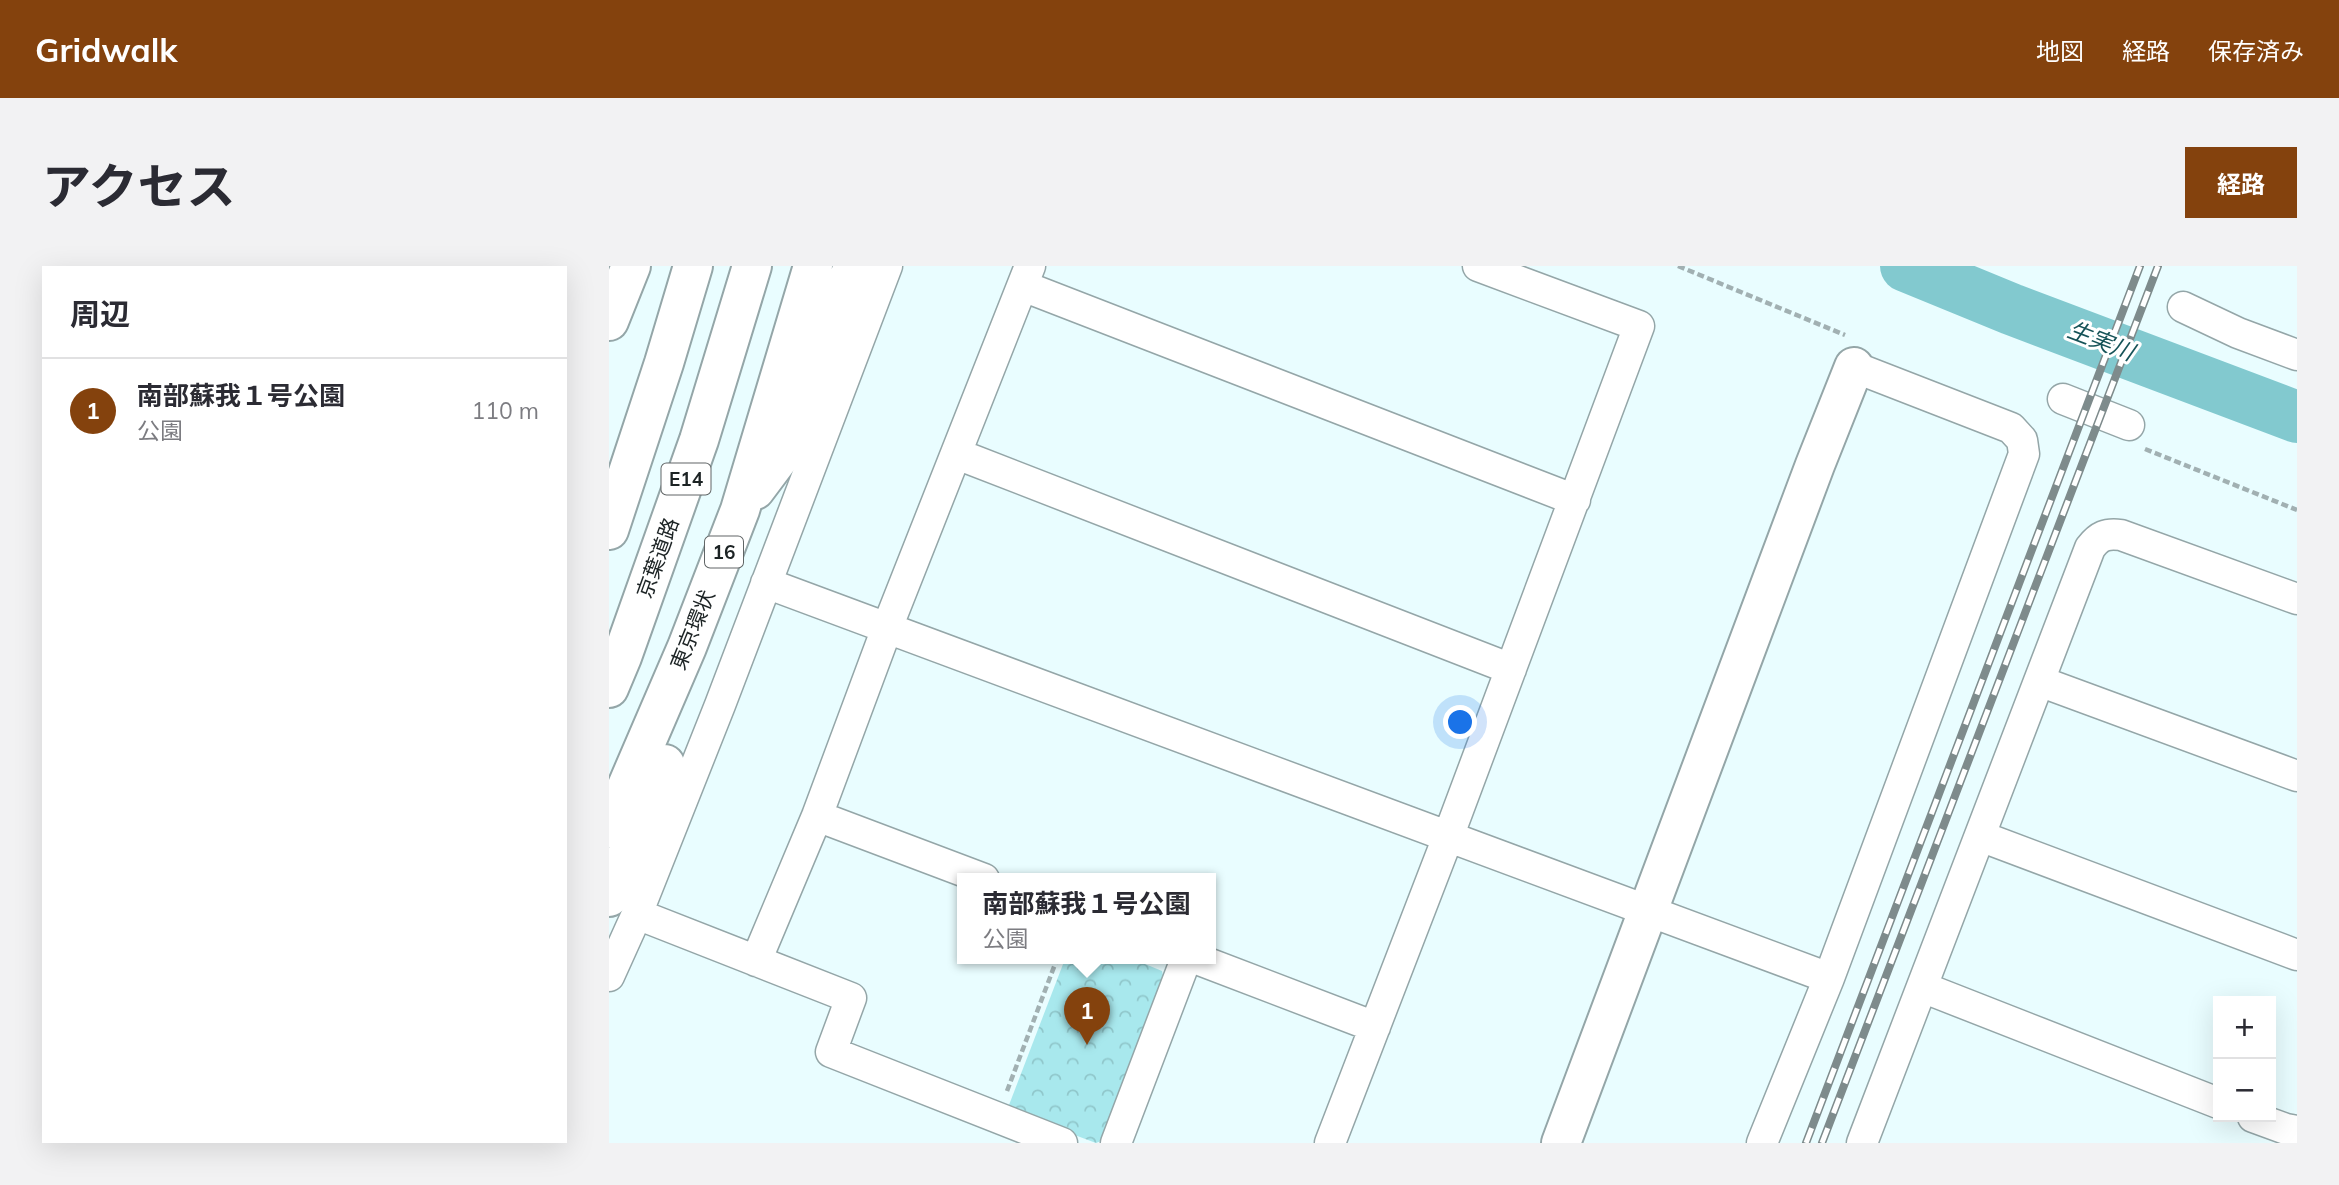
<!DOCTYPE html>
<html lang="ja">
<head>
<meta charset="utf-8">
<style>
	:root { --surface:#fff; --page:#f2f2f3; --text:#2b2b33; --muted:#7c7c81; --line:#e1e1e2; --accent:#84420d }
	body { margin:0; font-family:Mulish,"Noto Sans JP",sans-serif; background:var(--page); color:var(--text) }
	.controls { position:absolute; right:21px; bottom:21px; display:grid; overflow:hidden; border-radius:0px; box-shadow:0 7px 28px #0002 }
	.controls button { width:63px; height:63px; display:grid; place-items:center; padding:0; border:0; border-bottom:2px solid var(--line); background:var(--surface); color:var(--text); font:35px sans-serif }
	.you { position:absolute; left:852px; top:457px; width:24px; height:24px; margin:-18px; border:5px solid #fff; border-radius:50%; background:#1a73e8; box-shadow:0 0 0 10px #1a73e833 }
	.badge { display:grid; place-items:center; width:46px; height:46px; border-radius:50%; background:var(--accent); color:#fff; font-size:23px; font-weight:700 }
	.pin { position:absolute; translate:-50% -58px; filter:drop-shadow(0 2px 4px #0008) }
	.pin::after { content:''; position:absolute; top:37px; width:24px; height:21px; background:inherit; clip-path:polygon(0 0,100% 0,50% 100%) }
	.popup { position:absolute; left:348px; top:607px; width:259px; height:91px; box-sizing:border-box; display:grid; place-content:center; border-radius:0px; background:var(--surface); filter:drop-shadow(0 2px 5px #0005); font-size:23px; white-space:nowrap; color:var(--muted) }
	.popup b { font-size:26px; color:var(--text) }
	.popup::after { content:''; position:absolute; left:50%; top:100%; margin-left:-14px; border:14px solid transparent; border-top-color:var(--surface) }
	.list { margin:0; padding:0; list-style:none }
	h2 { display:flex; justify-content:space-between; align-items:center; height:91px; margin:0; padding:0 28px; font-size:30px }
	h2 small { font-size:23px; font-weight:400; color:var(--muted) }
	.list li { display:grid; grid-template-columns:46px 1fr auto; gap:21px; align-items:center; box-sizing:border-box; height:105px; padding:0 28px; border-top:2px solid var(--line) }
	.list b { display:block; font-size:26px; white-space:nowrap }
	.list p { margin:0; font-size:23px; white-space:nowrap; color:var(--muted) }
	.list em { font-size:23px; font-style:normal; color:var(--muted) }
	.map { position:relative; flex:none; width:1688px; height:877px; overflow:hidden; border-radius:0px }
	header { display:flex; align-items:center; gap:42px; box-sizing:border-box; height:98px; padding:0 35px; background:var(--accent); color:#fff }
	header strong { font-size:33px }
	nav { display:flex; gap:38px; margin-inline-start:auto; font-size:24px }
	.intro { display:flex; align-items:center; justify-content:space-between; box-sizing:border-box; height:168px; padding:0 42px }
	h1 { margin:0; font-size:49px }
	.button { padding:18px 32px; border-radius:0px; background:var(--accent); color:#fff; font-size:24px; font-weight:700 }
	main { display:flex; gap:42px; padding:0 42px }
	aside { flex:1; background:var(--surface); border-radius:0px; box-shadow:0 7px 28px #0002 }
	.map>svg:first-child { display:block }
</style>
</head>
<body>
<header>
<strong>Gridwalk</strong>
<nav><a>地図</a><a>経路</a><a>保存済み</a></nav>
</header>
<div class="intro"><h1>アクセス</h1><a class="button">経路</a></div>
<main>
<aside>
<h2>周辺<small></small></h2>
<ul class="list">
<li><span class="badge">1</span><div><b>南部蘇我１号公園</b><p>公園</p></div><em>110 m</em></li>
</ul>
</aside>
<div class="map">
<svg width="1688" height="877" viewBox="0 0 1688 877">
	<defs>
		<pattern id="park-crowns" width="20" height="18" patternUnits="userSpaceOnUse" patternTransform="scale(1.75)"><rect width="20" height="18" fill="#a8e8ed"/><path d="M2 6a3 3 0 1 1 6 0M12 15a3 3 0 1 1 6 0" fill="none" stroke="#90c7cb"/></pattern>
	</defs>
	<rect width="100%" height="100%" fill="#e9fdff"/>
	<path fill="url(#park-crowns)" d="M456,693H524L553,705L556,718L497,873L487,877L402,845L400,839Z"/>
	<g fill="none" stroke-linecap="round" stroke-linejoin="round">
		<path stroke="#82c9cf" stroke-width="52" d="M1297,0L1402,43L1688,151"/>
		<defs>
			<path id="street" d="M278,0L111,439L28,648L242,732L222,786L453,877
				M414,20L966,234
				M1574,41L1629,67L1688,89
				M1454,133L1520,159
				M348,188L902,403
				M157,317L1220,712
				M1430,415L1688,510
				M208,550L375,613
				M1371,570L1688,689
				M588,693L766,761
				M147,695L208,550L278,362L421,0
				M0,710L28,648
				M1313,721L1609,837
				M1644,851L1677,863L1688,865
				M507,877L577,693
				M721,877L839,571L1030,60L869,0
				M1153,877L1220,712L1415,188L1413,174L1402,162L1245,101
				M1253,877L1481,282C1490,270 1497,267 1512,269L1688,333"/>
			<path id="secondary" d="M952,877L1206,199L1245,101"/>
			<path id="highway" d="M0,55L22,0
				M146,224L182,176L244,0
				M0,264L55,97L84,0
				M0,422L13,391L90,174L143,0
				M0,562L78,381L131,244L204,0
				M0,631L56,498"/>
		</defs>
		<use href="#street" stroke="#94a6a8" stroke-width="33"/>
		<use href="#secondary" stroke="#94a6a8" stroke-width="42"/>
		<use href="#highway" stroke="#94a6a8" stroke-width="42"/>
		<path stroke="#a1b0b2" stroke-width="4.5" stroke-dasharray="7 3.5" stroke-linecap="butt" d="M1069,0L1236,69
			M1536,183L1688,244
			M398,825L448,693"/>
		<use href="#street" stroke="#fff" stroke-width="30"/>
		<use href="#secondary" stroke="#fff" stroke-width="38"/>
		<use href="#highway" stroke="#fff" stroke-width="38"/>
		<defs>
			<path id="rail" d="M1197,877L1531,0
				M1213,877L1549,0"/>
		</defs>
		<use href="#rail" stroke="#7e8b8c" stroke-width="8"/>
		<use href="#rail" stroke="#fff" stroke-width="5" stroke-dasharray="16" stroke-linecap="butt"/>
	</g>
	<g text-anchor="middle" stroke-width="6" stroke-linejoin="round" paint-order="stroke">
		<g fill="#fff" stroke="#606566" stroke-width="2">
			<rect x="52.5" y="197.5" width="49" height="31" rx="5"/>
			<rect x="96" y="270.5" width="38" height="31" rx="5"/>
		</g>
		<g font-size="19" font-weight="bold" fill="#1c2324">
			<text x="77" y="220">E14</text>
			<text x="115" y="293">16</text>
		</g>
		<g font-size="21" fill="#1c2324" stroke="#fff">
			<text transform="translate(49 292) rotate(-70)" y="7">京葉道路</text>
			<text transform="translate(84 364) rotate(-68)" y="7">東京環状</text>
		</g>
		<g font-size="23" font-style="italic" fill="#165358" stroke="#fff">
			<text transform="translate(1492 75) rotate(21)" y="8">生実川</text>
		</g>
	</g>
</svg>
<div class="controls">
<button>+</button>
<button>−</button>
</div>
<div class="you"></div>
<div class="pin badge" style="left:478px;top:779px">1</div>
<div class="popup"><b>南部蘇我１号公園</b>公園</div>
</div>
</main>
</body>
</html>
